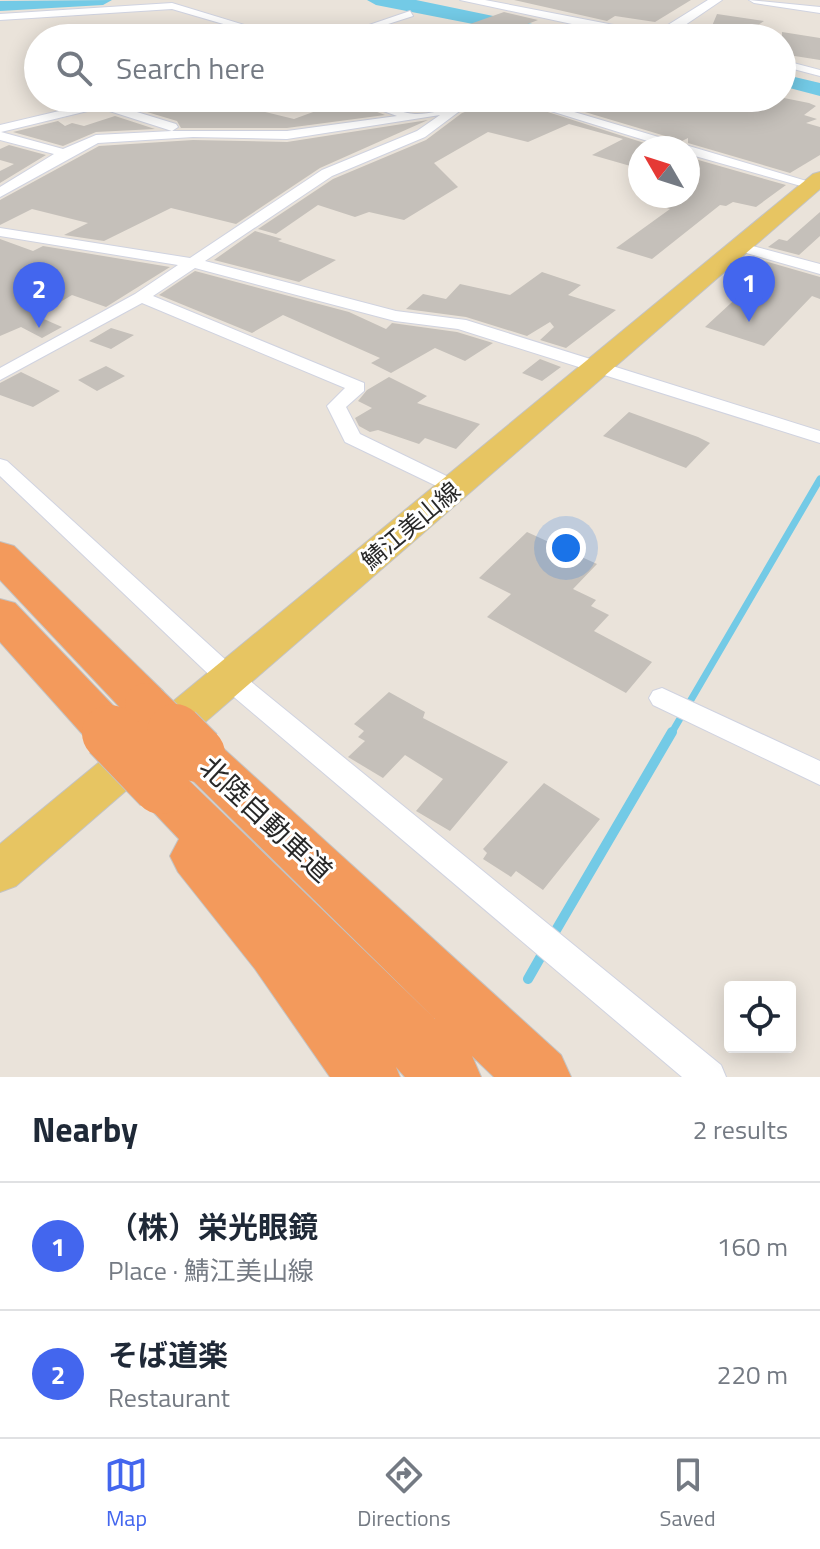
<!DOCTYPE html>
<html lang="en">
<head>
<meta charset="utf-8">
<style>
	:root { --surface:#fff; --page:#f6f6f7; --text:#1f2937; --muted:#747a83; --line:#e0e1e3; --accent:#4366ee }
	body { margin:0; font-family:"Titillium Web","Noto Sans JP",sans-serif; background:var(--page); color:var(--text) }
	.controls { position:absolute; right:24px; bottom:24px; display:grid; overflow:hidden; border-radius:8px; box-shadow:0 4px 20px #0003 }
	.controls button { width:72px; height:72px; display:grid; place-items:center; padding:0; border:0; border-bottom:2px solid var(--line); background:var(--surface); color:var(--text); font:40px sans-serif }
	.compass { position:absolute; left:628px; top:136px; width:72px; height:72px; border-radius:50%; background:var(--surface); box-shadow:0 4px 20px #0003; rotate:309deg }
	.you { position:absolute; left:566px; top:548px; width:28px; height:28px; margin:-20px; border:6px solid #fff; border-radius:50%; background:#1a73e8; box-shadow:0 0 0 12px #1a73e833 }
	.badge { display:grid; place-items:center; width:52px; height:52px; border-radius:50%; background:var(--accent); color:#fff; font-size:26px; font-weight:700 }
	.pin { position:absolute; translate:-50% -66px; filter:drop-shadow(0 2px 4px #0008) }
	.pin::after { content:''; position:absolute; top:42px; width:28px; height:24px; background:inherit; clip-path:polygon(0 0,100% 0,50% 100%) }
	.list { margin:0; padding:0; list-style:none }
	h2 { display:flex; justify-content:space-between; align-items:center; height:104px; margin:0; padding:0 32px; font-size:34px }
	h2 small { font-size:26px; font-weight:400; color:var(--muted) }
	.list li { display:grid; grid-template-columns:52px 1fr auto; gap:24px; align-items:center; box-sizing:border-box; height:128px; padding:0 32px; border-top:2px solid var(--line) }
	.list b { display:block; font-size:30px; white-space:nowrap }
	.list p { margin:0; font-size:26px; white-space:nowrap; color:var(--muted) }
	.list em { font-size:26px; font-style:normal; color:var(--muted) }
	.icon { flex:none; width:44px; height:44px; fill:none; stroke:currentColor; stroke-width:2; stroke-linecap:round; stroke-linejoin:round }
	.map { position:relative; flex:none; width:820px; height:1077px; overflow:hidden }
	.search { position:absolute; background:var(--surface); box-shadow:0 4px 20px #0003; left:24px; right:24px; top:24px; height:88px; display:flex; align-items:center; gap:20px; box-sizing:border-box; padding:0 28px; border-radius:44px; color:var(--muted); font-size:30px }
	.sheet { height:360px; background:var(--surface) }
	nav { display:flex; justify-content:space-around; align-items:center; box-sizing:border-box; height:112px; border-top:2px solid var(--line); background:var(--surface); font-size:22px; color:var(--muted) }
	nav a { display:grid; justify-items:center; gap:4px }
	nav .on { color:var(--accent) }
	.map>svg:first-child { display:block }
</style>
</head>
<body>
<div class="map">
<svg width="820" height="1077" viewBox="0 0 820 1077">
	<rect width="100%" height="100%" fill="#eae3da"/>
	<g fill="none" stroke-linecap="round" stroke-linejoin="round">
		<path stroke="#73cae6" stroke-width="7" d="M671,734L820,479"/>
		<path stroke="#73cae6" stroke-width="10" d="M552,937L672,732
			M528,979L544,951"/>
		<path fill="#73cae6" fill-rule="evenodd" d="M112,0L103,5L0,11V1Z
			M367,0H416L571,32L581,38H544L376,5Z
			M782,74L820,83V96L782,86Z"/>
	</g>
	<path fill="#c5c0ba" d="M514,0H691L655,22L615,16L607,21Z
		M504,12L538,20L491,38L436,36Z
		M717,14L764,21L739,38H707Z
		M782,32L820,38V60L782,54Z
		M203,98L229,105L232,112L245,107L294,119L346,100L385,115L287,128H181L177,121L147,112Z
		M369,98H477L415,111Z
		M504,98L660,148H640V163L634,167L592,155L623,139L569,124L528,142L488,132L434,163L458,187L404,220L369,212L355,217L318,205L276,234L258,229L333,179L426,140L462,113Z
		M538,98H784L809,103L816,106L804,115L817,119L806,123L820,127V155L790,173L688,143V138L682,141Z
		M115,116L155,129L96,132L63,146L13,132L58,121L65,126L72,123L84,126Z
		M428,120L320,168L236,224L171,208L104,241L64,235L88,223L32,209L0,225V200L99,146L193,140L287,142Z
		M9,145L46,155L0,183V171L14,164L0,160V149Z
		M688,157L786,185L756,207L733,202L726,206L720,205L652,259L616,248L670,209L653,204L665,196H688Z
		M820,212V236L799,255L768,247L779,239L787,241Z
		M255,231L282,239L278,241L336,260L299,282L214,260Z
		M0,239L33,251L43,246L170,267L106,307L72,295L37,316L62,327L42,338L21,327L0,336Z
		M754,258L820,277V299L812,296L764,346L705,327L756,280L737,275Z
		M195,271L349,312L386,329L392,323L457,332L493,343L465,361L435,348L391,373L371,363L380,358L283,315L252,333L159,295Z
		M542,272L581,285L568,295L616,310L566,348L540,340L554,327L550,322L527,336L466,317L406,309L423,294L446,299L460,284L510,295Z
		M111,328L134,335L111,349L89,341Z
		M540,359L561,367L542,381L522,373Z
		M106,366L125,376L97,391L78,380Z
		M21,372L60,391L33,407L0,395V383Z
		M389,377L427,396L417,403L480,424L456,449L425,438L419,444L378,430L370,432L359,426L355,418L372,408L358,401L367,390Z
		M629,412L698,437L710,443L686,468L603,436Z
		M527,532L597,564L573,589L596,600L591,606L609,615L594,631L652,662L626,693L487,617L511,594L479,578Z
		M389,692L425,712L423,718L508,762L450,831L416,811L443,779L405,755L383,778L348,757L365,741L358,737L364,731L354,724Z
		M544,783L600,819L543,890L516,871L511,877L483,859L487,853L483,849Z"/>
	<g fill="none" stroke-linecap="round" stroke-linejoin="round">
		<defs>
			<path id="street" d="M749,0L820,7V13L754,3Z
				M172,3L287,38H271L172,9L0,20V14Z
				M410,11L413,16L385,25L434,38C414,38 395,29 376,29C361,29 347,38 331,38Z
				M782,60L820,70V76L782,66Z
				M114,98H134L114,105L176,124L178,127L172,131H287L397,116L348,98C372,98 392,112 415,114C441,115 472,98 501,98L461,110L425,137L332,176L205,261L396,311L466,320L820,431V443L458,329L395,321L195,268L153,296L364,383V391L346,407L360,434L463,484L466,488L463,492H449L345,442L327,406L345,388L142,303L0,380V368L135,294L178,265L0,236V228L190,258L322,170L417,131L440,115L287,139L193,137L98,143L0,197V187L54,154L0,140V125ZM100,108L172,131L96,135L63,149L1,132Z
				M509,98H527L820,185L808,188L688,154V148H670Z
				M741,243L820,264V274L736,250V244Z
				M0,459L7,461L239,672L721,1065L726,1077H682L221,686L0,476Z
				M662,688L820,761V785L653,705L649,698L653,691Z"/>
			<path id="secondary" d="M460,0H485L655,33L708,0H722L666,38H637Z"/>
			<path id="primary" d="M820,172V189L16,886L0,892V844L813,174Z"/>
			<path id="highway" d="M0,542L14,546L163,691L170,704L163,717L146,722L129,717L0,580Z
				M0,599L15,603L127,720L134,733L127,746L110,752L93,746L0,642Z
				M197,734L214,740L561,1055L571,1077H494L472,1056L481,1077H405L396,1067L400,1077H330L255,969L178,872L170,856L179,839L143,801L136,786L143,771L161,765L179,771L435,1019L180,768L172,754L180,740Z"/>
		</defs>
		<use href="#street" stroke="#d0d3e0" stroke-width="2"/>
		<use href="#secondary" stroke="#d0d3e0" stroke-width="2"/>
		<use href="#primary" stroke="#c3c3c3" stroke-width="2"/>
		<use href="#highway" stroke="#c3c3c3" stroke-width="2"/>
		<use href="#street" fill="#fff" fill-rule="evenodd"/>
		<use href="#secondary" fill="#fff" fill-rule="evenodd"/>
		<use href="#primary" fill="#e7c562" fill-rule="evenodd"/>
		<use href="#highway" fill="#f39a5c" fill-rule="evenodd"/>
		<defs>
			<path id="highway-bridge-far1" d="M146,704L177,734"/>
			<path id="highway-bridge" d="M175,732L197,754
				M110,733L161,786"/>
		</defs>
		<use href="#highway-bridge-far1" stroke="#c3c3c3" stroke-width="44" stroke-linecap="butt"/>
		<use href="#highway-bridge" stroke="#c3c3c3" stroke-width="58" stroke-linecap="butt"/>
		<use href="#highway-bridge-far1" stroke="#f39a5c" stroke-width="42"/>
		<use href="#highway-bridge" stroke="#f39a5c" stroke-width="56"/>
	</g>
	<g text-anchor="middle" stroke-width="6" stroke-linejoin="round" paint-order="stroke">
		<g font-size="24" fill="#282828" stroke="#fff">
			<text transform="translate(411 526) rotate(-40)" y="8">鯖江美山線</text>
		</g>
		<g font-size="28" fill="#282828" stroke="#fff">
			<text transform="translate(266 819) rotate(43)" y="10">北陸自動車道</text>
		</g>
	</g>
</svg>
<div class="controls">
<button><svg class="icon" aria-label="locate" viewBox="0 0 24 24"><circle cx="12" cy="12" r="6"/><path d="M12 2v4M12 18v4M2 12h4M18 12h4"/></svg></button>
</div>
<svg class="compass" viewBox="-18 -18 36 36"><path d="M0-13l5 13h-10z" fill="#e53935"/><path d="M0 13l5-13h-10z" fill="#747a83"/></svg>
<div class="you"></div>
<div class="pin badge" style="left:749px;top:322px">1</div>
<div class="pin badge" style="left:39px;top:328px">2</div>
<div class="search"><svg class="icon" aria-label="search" viewBox="0 0 24 24"><circle cx="10" cy="10" r="6"/><path d="M15 15l6 6"/></svg>Search here</div>
</div>
<section class="sheet">
<h2>Nearby<small>2 results</small></h2>
<ul class="list">
<li><span class="badge">1</span><div><b>（株）栄光眼鏡</b><p>Place · 鯖江美山線</p></div><em>160 m</em></li>
<li><span class="badge">2</span><div><b>そば道楽</b><p>Restaurant</p></div><em>220 m</em></li>
</ul>
</section>
<nav>
<a class="on"><svg class="icon" aria-label="map" viewBox="0 0 24 24"><path d="M3 6l6-2 6 2 6-2v14l-6 2-6-2-6 2zM9 4v14M15 6v14"/></svg>Map</a>
<a><svg class="icon" aria-label="directions" viewBox="0 0 24 24"><path d="M12 3l9 9-9 9-9-9zM9 14v-3h6M13 9l2 2-2 2"/></svg>Directions</a>
<a><svg class="icon" aria-label="saved" viewBox="0 0 24 24"><path d="M7 4h10v16l-5-4-5 4z"/></svg>Saved</a>
</nav>
</body>
</html>
